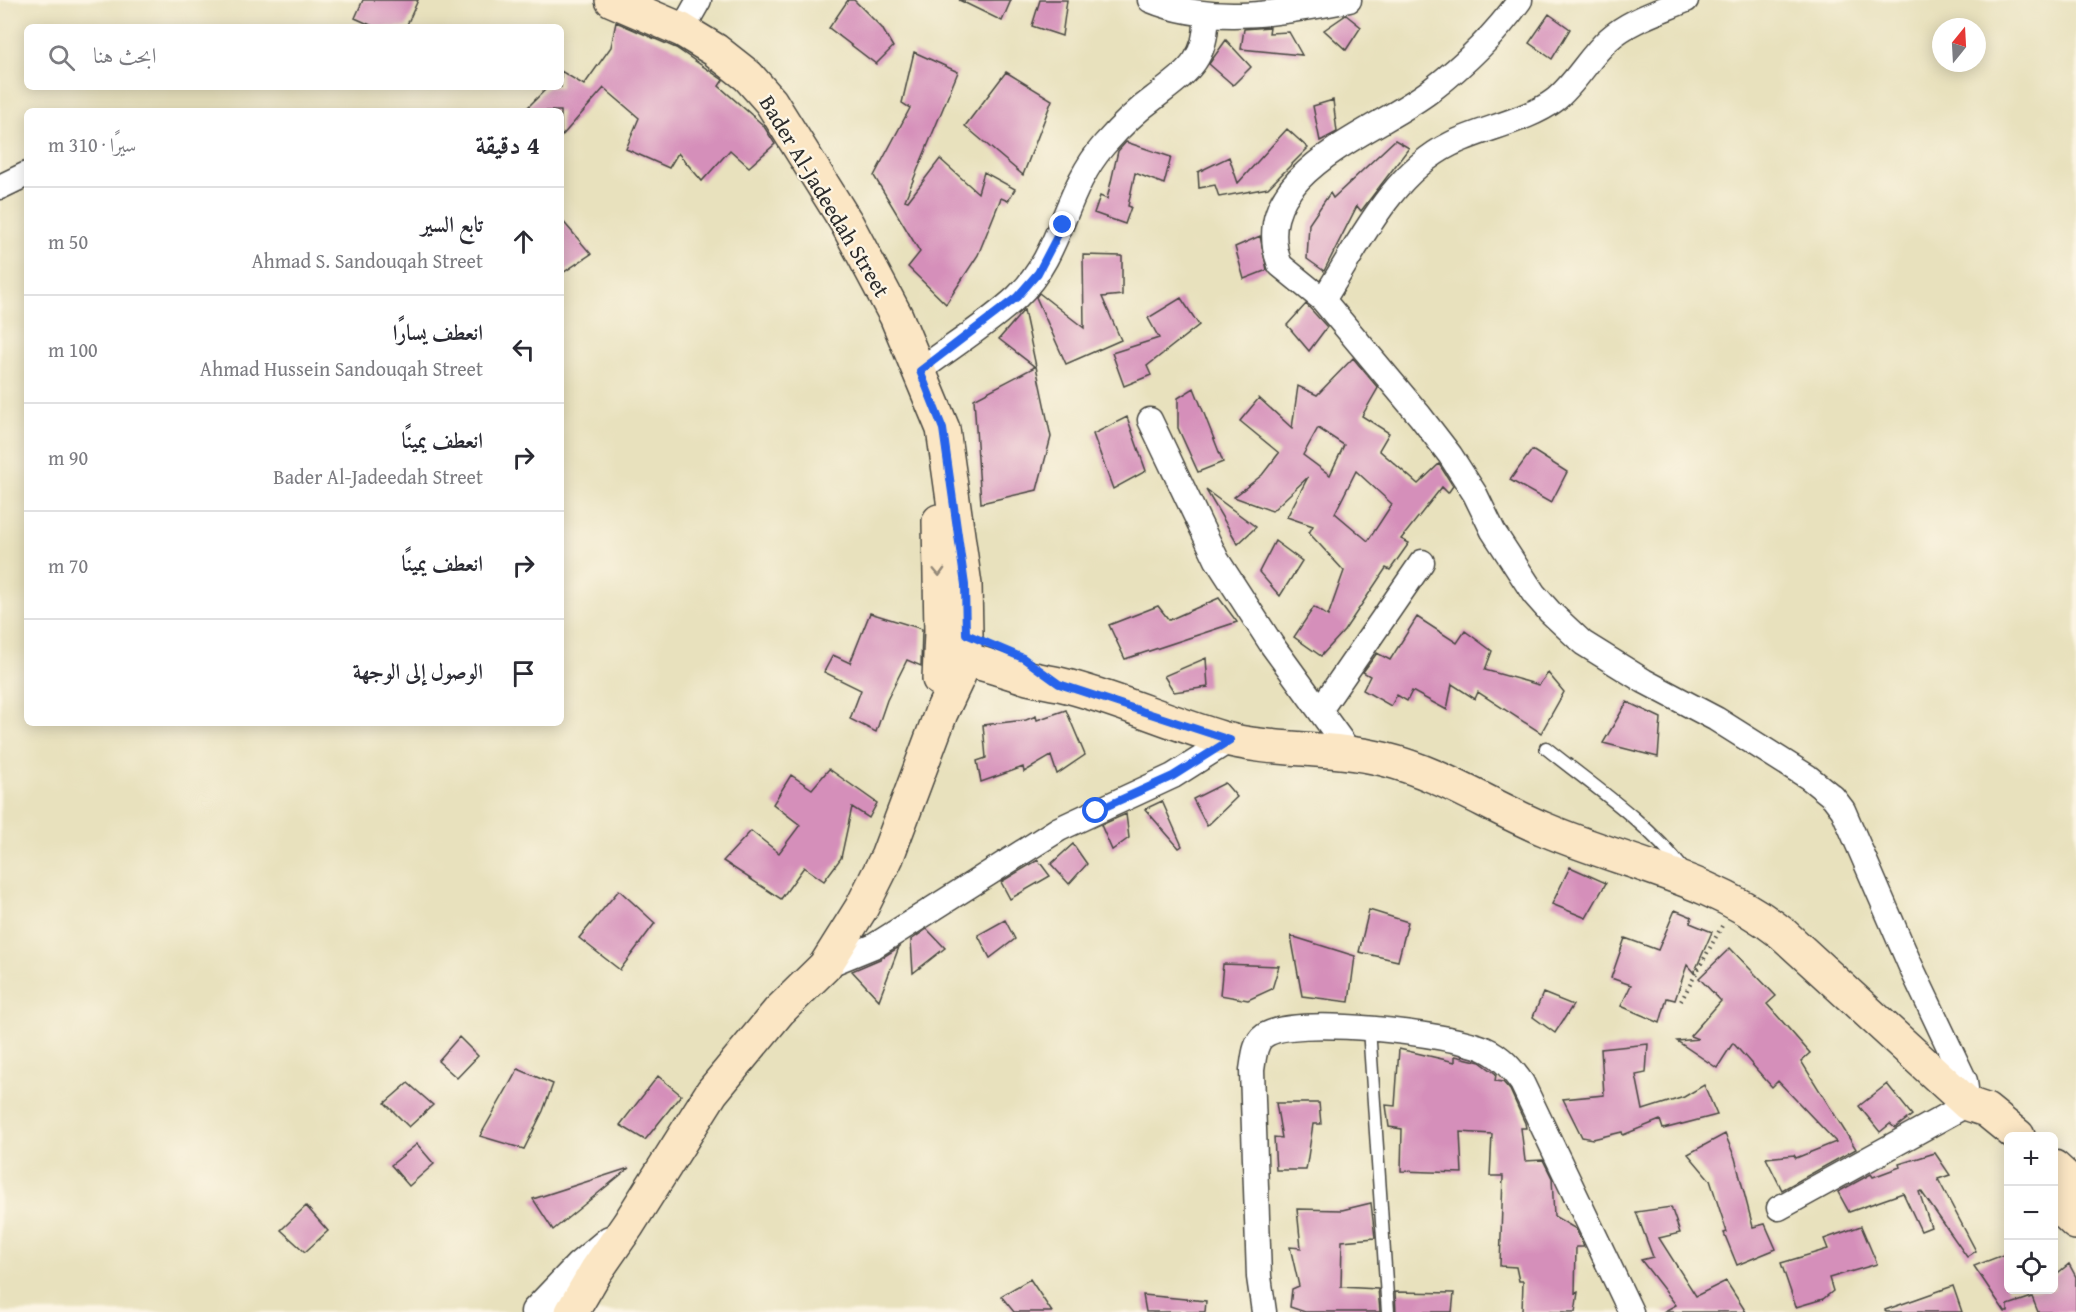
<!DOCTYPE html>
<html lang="ar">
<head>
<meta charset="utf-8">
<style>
	:root { --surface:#fff; --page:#f7f7f7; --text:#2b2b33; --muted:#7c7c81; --line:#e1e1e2 }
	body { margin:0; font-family:"Gentium Book Plus",Amiri,serif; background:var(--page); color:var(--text); direction:rtl }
	.controls { position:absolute; right:18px; bottom:18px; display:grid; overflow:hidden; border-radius:9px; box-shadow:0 3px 15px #0003 }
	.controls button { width:54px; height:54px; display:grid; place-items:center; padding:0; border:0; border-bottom:2px solid var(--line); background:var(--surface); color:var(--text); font:30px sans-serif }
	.compass { position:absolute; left:1932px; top:18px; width:54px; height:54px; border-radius:50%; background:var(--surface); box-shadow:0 3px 15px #0003; rotate:18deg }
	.stop { position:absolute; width:18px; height:18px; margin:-14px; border:4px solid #2563eb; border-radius:50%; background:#fff }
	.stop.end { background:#2563eb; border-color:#fff; box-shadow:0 2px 6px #0008 }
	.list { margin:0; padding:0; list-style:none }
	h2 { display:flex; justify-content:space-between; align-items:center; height:78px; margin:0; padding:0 24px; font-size:26px }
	h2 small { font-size:20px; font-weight:400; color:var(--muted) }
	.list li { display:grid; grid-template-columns:39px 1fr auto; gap:18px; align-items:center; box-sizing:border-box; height:108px; padding:0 24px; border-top:2px solid var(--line) }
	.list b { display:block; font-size:22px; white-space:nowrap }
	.list p { margin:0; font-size:20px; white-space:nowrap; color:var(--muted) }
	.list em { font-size:20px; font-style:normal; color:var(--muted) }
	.icon { flex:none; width:33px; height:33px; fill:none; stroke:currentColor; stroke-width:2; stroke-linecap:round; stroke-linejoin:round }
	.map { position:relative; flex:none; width:2076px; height:1312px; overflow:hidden; direction:ltr }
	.search { position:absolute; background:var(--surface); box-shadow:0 3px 15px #0003; left:24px; top:24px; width:540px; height:66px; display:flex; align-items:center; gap:15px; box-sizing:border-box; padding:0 21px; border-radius:9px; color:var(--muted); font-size:22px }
	.panel { position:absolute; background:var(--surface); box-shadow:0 3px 15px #0003; left:24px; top:108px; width:540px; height:618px; border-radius:9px; direction:rtl }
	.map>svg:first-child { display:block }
</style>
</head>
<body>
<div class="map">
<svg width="2076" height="1312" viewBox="0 0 2076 1312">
	<rect width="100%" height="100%" fill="#fcf5e5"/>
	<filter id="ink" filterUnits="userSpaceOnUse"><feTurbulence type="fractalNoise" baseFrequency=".0167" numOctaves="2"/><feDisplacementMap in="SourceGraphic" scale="12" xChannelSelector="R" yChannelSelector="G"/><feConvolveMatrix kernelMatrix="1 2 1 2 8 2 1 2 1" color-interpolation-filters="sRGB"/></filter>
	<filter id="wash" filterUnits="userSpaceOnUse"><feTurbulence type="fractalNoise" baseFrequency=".008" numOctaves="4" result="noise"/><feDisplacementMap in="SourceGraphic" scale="24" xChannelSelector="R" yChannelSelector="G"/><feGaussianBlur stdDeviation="1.35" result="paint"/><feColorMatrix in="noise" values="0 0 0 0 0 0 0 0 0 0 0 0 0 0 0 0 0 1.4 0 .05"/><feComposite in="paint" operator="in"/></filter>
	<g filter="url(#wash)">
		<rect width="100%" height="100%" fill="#e8e1bd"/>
		<g id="blocks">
			<path fill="#d58fba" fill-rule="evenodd" d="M363,0H418L406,27H375L355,18Z
				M848,0H854L882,28L893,47L876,64L829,28Z
				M959,0H1011L1002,21Z
				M1040,0H1067L1062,36L1032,26Z
				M1549,14L1570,29L1552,59L1529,43Z
				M1346,15L1361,27L1346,50L1324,30Z
				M616,22L676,48L723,80L719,86L763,125L775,144L749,167L730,150L702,181L678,153L669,168L626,149L639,118L604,88L561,137V111H524L548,87H561V71L584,85L611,47Z
				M1270,27L1269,33L1289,32L1302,55L1241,49L1244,29Z
				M1226,40L1251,67L1233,85L1209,64Z
				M914,52L958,72L905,200L908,201L940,159L978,193L984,172L1015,189L1008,201L1001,198L978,255L946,304L908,267L920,252L874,176L910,108L902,103Z
				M1006,72L1052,100L1023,175L965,126Z
				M1333,100L1337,132L1320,141L1313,106Z
				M1287,129L1308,148L1268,188L1219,197L1215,185L1199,188L1198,172L1229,157L1238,183Z
				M1395,140L1409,148L1361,211L1357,206L1324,271L1307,259L1309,224L1330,193L1333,198Z
				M1126,142L1171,157L1164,184L1135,173L1128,206L1131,207L1125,224L1094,213L1100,196L1107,199L1118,151Z
				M561,219L591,254L561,274Z
				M1260,236L1267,270L1244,279L1235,247Z
				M1083,255L1122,256V295L1102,297L1121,340L1066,364L1036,297L1039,293L1084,328Z
				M1181,298L1199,325L1147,366L1151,375L1124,386L1112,353L1159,338L1148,318Z
				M1306,304L1327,327L1309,351L1287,325Z
				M1024,310L1051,437L1037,490L981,503L974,399L1035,367L999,339Z
				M1353,358L1378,388L1362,416L1389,433L1379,450L1418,484L1439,464L1453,486L1448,493L1442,487L1401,539L1409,543L1390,570L1386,568L1344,631L1321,656L1294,637L1314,607L1328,616L1344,571L1309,533L1313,526L1287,517L1308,477L1272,511L1234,497L1262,475L1279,453L1240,421L1259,398L1292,428L1298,386L1317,395ZM1318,428L1344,445L1330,475L1303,455ZM1356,471L1392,504L1368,541L1335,513Z
				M1194,388L1223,462L1198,472L1178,428V398Z
				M1127,417L1146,471L1113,489L1093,434Z
				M1532,450L1567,472L1551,503L1510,480Z
				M1206,490L1256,527L1238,544Z
				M1275,541L1302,561L1280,596L1259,572Z
				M1219,598L1237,622L1125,659L1109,625L1158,606L1169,620Z
				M870,613L922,629L921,666L907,660L887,700L876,732L850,719L861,690L824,672L833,655L850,663Z
				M1417,617L1457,643L1465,631L1492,651L1485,670L1539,685L1548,673L1564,692L1541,733L1478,692L1475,699L1452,684L1447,710L1412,691L1407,701L1397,695L1391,706L1363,690L1370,676L1363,672L1377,653L1390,660Z
				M1206,658L1208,687L1174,692L1164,676Z
				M1627,702L1661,718L1658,757L1603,743Z
				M1066,710L1085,755L1057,774L1051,756L1024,772L1023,767L981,782L977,761L986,758L983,725L1026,720L1036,716L1037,720Z
				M829,769L877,803L869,818L852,807L841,858L824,881L804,867L781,899L723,861L751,831L779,853L800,825L773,804L791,775L812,789Z
				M1225,783L1237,797L1207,826L1193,799Z
				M1162,801L1182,846L1179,848L1145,809Z
				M1126,814L1129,838L1112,850L1101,825Z
				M1073,844L1087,864L1069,884L1051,864Z
				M1038,860L1050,876L1010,899L1001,882Z
				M1570,867L1606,883L1586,918L1552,904Z
				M619,890L655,923L620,970L579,938Z
				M1369,910L1408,922L1398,961L1359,952Z
				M1675,910L1692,917L1690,923L1712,932L1694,973L1687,965L1675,1000L1667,998L1660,1023L1621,1006L1631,985L1611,978L1625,938L1658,950Z
				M1005,920L1015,939L990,958L978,935Z
				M927,929L945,948L913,973L911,940Z
				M1291,936L1355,956L1349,1002L1302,996Z
				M899,947L879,1000L852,971L880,959Z
				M1730,948L1776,996L1767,1004L1810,1053L1801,1061L1856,1149L1782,1190L1766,1158L1794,1155L1796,1158L1836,1142L1778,1081L1772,1087L1733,1043L1717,1068L1677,1041L1698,1039L1690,1036L1721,1001L1699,978Z
				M1223,964L1279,966L1272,989L1248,1000L1220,995Z
				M1543,993L1573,1005L1555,1033L1533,1017Z
				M459,1037L478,1056L457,1078L438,1061Z
				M1648,1044L1646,1073L1636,1075L1643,1110L1684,1097L1704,1085L1717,1115L1663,1129L1660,1120L1623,1135L1622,1132L1593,1139L1582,1137L1563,1099L1604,1095L1601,1049Z
				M1399,1049L1455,1062V1056L1480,1062L1496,1074L1495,1081L1503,1082L1510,1090L1525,1123L1526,1128H1521L1525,1161L1543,1160L1552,1178L1554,1216L1576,1229L1584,1247H1576L1575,1293L1578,1292L1575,1312H1522L1523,1281H1519L1516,1267L1500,1266L1503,1176H1490L1492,1134L1460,1132L1462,1173L1401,1171L1402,1129L1389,1127L1386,1105L1395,1106Z
				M518,1069L553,1084L543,1111L524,1149L480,1136Z
				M658,1076L681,1095L645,1140L620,1125Z
				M408,1083L433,1105L409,1127L385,1103Z
				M1887,1084L1912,1115L1895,1128L1890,1124L1880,1132L1859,1106Z
				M1276,1103H1319L1321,1124H1313L1306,1170H1276L1274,1137L1282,1138Z
				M1725,1134L1735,1158L1753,1227L1765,1224L1776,1249L1737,1265L1724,1233L1727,1232L1710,1180L1688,1154Z
				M417,1144L434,1164L409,1186L391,1165Z
				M1935,1153L1950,1175L1938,1179L1976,1251L1967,1257L1921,1191L1919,1192L1931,1227L1921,1231L1903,1193L1849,1212L1838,1192L1871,1174L1873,1177L1900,1167L1899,1164Z
				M629,1168L553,1230L533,1199Z
				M1371,1203L1375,1238L1342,1241L1341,1287L1378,1289L1380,1312H1305L1290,1307L1292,1289L1299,1286L1290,1247L1301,1248L1297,1209L1342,1210Z
				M306,1206L328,1231L305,1252L281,1230Z
				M1671,1207L1680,1233L1659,1238L1696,1296L1726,1281L1746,1312H1663L1676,1305L1641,1260L1653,1257L1636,1212Z
				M1861,1226L1877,1264L1829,1278L1833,1291L1823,1299L1796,1307L1781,1263L1828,1249L1824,1239Z
				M2008,1253V1290H2054V1276L2069,1264L2076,1277V1312H2038L2032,1297L2008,1305V1312H2005L1974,1266Z
				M1030,1279L1052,1312H1014L1001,1296Z
				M1953,1286L1962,1312H1886L1885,1310Z
				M1395,1292L1454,1293L1452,1312H1396Z
				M1143,1295L1206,1301L1205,1312H1146Z"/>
		</g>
	</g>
	<g filter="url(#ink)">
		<use href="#blocks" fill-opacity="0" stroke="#474641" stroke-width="1.5"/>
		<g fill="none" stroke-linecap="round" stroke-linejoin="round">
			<defs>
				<path id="service" d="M1546,748C1593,786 1646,821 1683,869
					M1369,1028L1388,1312"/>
				<path id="minor" d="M1150,0C1212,26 1284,13 1349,0
					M1520,0C1495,35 1464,65 1430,91C1376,133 1245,173 1280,265L1323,300L1420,416L1450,455L1475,494L1493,531L1534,594L1550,612L1583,643L1644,681L1716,719L1808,777L1833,797L1843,810L1911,967L1965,1081L1968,1104L1779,1208
					M682,30L699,0
					M0,187L27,174
					M1323,300C1358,246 1390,174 1451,144C1481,129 1529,120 1555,100C1576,83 1589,57 1609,39C1630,20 1661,11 1686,0
					M919,371C951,347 988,324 1017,297C1063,253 1063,192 1104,145C1119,128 1136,111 1154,98C1186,73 1208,60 1206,15
					M1150,420L1217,560L1272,645L1349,751
					M1320,710L1422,562
					M825,966L874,946L1059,829L1173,776L1230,740
					M1264,1312L1259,1277L1252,1070C1254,1059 1254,1043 1264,1036C1293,1014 1451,1034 1485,1049C1501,1056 1512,1069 1522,1083L1631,1312"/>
				<path id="tertiary" d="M536,1312L579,1267L610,1241"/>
				<path id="secondary" d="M940,657C971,658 999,669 1028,678C1038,680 1048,682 1059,684C1114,697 1167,722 1222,738C1273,752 1330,746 1383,759C1441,773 1489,806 1544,829C1626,864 1711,877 1783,934L1968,1104L1986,1110L2018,1136
					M939,679L941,632L939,521
					M2054,1167L2076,1187
					M2054,1202L2076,1223
					M572,1312L596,1271L628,1225L712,1092L779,1011L825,966L862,907L887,857L941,713L959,675L964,658L966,634L965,585L943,429L896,316L846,222L771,102L748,76L715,50L682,30L612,0"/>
			</defs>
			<use href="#service" stroke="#474641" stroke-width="15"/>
			<use href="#minor" stroke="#474641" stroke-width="27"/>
			<use href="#tertiary" stroke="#474641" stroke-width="33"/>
			<use href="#secondary" stroke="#474641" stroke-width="36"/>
			<path stroke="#474641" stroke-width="4" stroke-dasharray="1.5 4.5" stroke-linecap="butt" d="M1681,1001L1723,924"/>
			<use href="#service" stroke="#fff" stroke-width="12"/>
			<use href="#minor" stroke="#fff" stroke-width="24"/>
			<use href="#tertiary" stroke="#fff" stroke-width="30"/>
			<use href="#secondary" stroke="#fbe6c4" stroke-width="33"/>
		</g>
		<defs><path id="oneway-chevron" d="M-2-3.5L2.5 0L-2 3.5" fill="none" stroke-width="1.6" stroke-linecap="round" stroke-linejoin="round" transform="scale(1.5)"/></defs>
		<use stroke="#938878" href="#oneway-chevron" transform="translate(939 572) rotate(88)"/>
	</g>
	<g fill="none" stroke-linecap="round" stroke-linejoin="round" filter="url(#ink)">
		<path stroke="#2563eb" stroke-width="8" d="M1063,225L1038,273L1017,297L920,371L943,429L965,585L966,634L1023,658L1059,684L1230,740L1173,776L1096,811"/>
	</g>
	<g text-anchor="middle" stroke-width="4.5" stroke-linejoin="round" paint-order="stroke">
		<g font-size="22" fill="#2b2b2b" stroke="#fcf5e5">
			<text transform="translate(825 196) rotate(59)" y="8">Bader Al-Jadeedah Street</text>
		</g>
	</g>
</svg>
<div class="controls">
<button>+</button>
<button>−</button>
<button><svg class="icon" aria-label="locate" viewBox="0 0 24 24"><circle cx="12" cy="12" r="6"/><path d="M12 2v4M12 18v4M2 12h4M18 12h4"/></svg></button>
</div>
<svg class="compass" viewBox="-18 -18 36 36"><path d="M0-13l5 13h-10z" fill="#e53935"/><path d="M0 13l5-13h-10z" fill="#7c7c81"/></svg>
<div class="stop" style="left:1096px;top:811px"></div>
<div class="stop end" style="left:1063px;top:225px"></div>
<div class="search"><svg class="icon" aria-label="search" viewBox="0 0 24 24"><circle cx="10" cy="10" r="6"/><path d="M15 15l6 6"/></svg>ابحث هنا</div>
<section class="panel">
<h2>4 دقيقة<small>سيرًا · 310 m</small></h2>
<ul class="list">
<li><svg class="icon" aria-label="ahead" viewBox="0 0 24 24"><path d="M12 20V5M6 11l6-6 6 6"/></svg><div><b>تابع السير</b><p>Ahmad S. Sandouqah Street</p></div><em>50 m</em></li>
<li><svg class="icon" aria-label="left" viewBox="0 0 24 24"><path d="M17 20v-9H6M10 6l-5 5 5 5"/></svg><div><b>انعطف يسارًا</b><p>Ahmad Hussein Sandouqah Street</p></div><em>100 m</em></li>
<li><svg class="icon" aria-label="right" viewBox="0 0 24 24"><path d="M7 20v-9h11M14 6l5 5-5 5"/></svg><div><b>انعطف يمينًا</b><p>Bader Al-Jadeedah Street</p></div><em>90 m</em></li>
<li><svg class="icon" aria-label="right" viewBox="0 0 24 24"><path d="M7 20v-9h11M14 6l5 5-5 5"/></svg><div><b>انعطف يمينًا</b></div><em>70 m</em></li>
<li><svg class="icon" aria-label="arrive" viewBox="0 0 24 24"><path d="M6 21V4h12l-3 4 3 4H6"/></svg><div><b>الوصول إلى الوجهة</b></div></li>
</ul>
</section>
</div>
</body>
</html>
